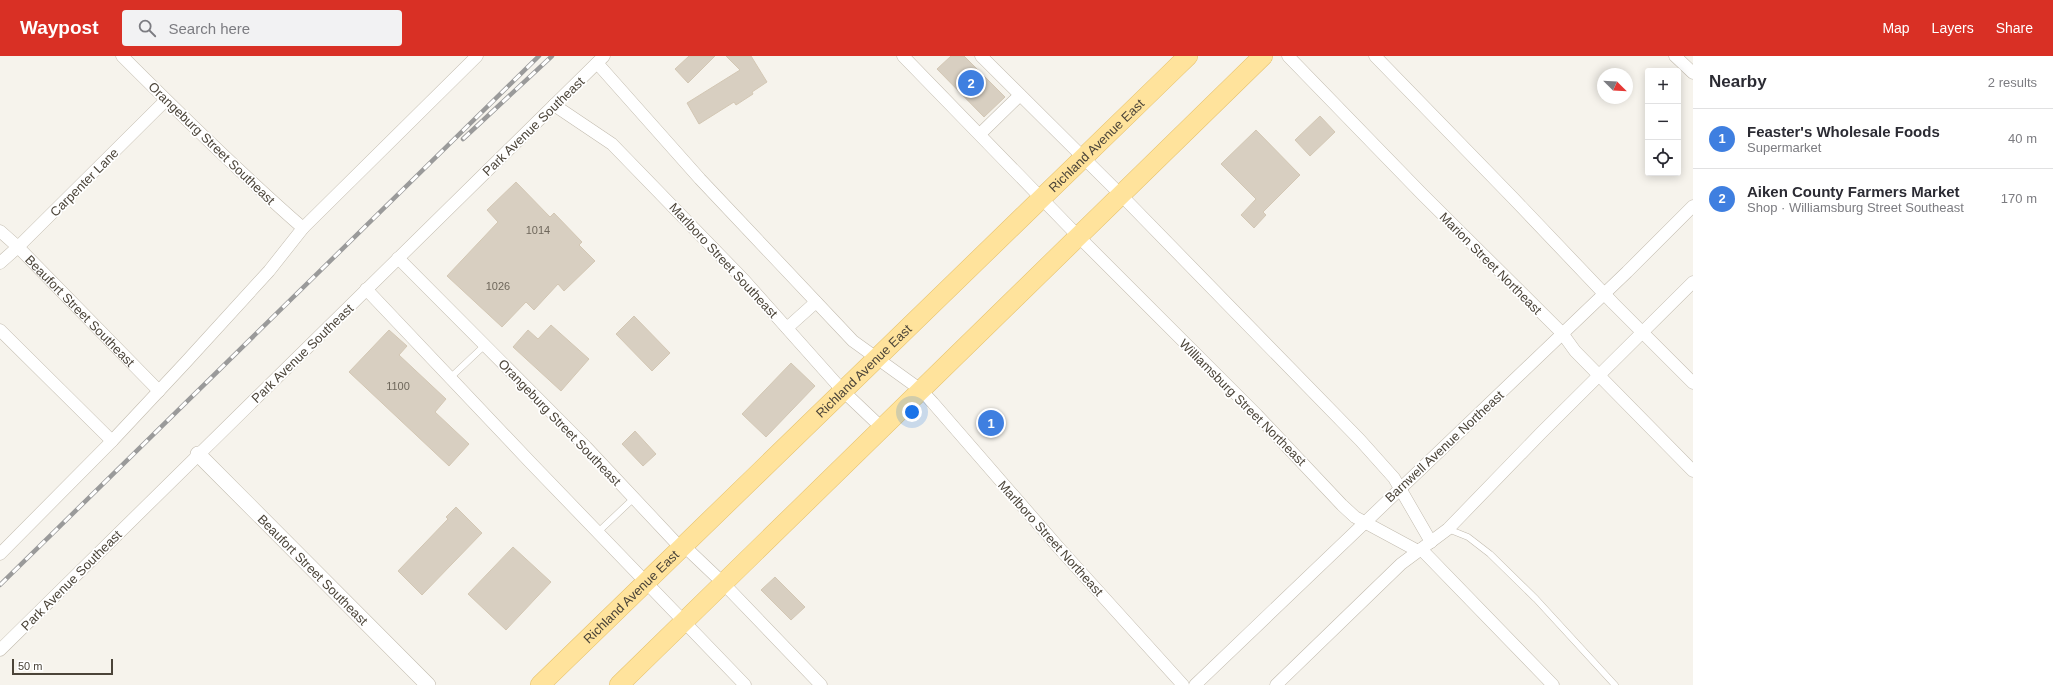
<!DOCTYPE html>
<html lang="en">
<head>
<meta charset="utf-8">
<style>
	:root { --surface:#fff; --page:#f2f2f3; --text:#2b2b33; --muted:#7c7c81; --line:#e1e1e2; --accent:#d93025 }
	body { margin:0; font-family:Arial,sans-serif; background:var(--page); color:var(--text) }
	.controls { position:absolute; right:12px; top:12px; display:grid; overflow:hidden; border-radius:4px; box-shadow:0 2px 10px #0003 }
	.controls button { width:36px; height:36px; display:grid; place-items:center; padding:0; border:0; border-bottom:1px solid var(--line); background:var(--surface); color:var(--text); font:20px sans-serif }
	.compass { position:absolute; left:1597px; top:12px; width:36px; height:36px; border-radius:50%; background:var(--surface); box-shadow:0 2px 10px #0003; rotate:114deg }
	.scale { position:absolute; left:12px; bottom:10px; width:101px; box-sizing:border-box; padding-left:4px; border:2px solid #4b4439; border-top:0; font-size:11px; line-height:14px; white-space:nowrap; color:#4b4439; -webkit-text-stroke:3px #fff; paint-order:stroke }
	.you { position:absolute; left:912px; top:356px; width:14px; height:14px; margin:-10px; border:3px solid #fff; border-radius:50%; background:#1a73e8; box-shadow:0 0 0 6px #1a73e833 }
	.badge { display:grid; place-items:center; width:26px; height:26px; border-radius:50%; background:var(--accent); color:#fff; font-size:13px; font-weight:700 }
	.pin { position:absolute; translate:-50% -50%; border:2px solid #fff; box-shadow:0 1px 4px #0006 }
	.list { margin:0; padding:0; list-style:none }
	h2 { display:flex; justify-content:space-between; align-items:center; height:52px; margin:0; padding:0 16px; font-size:17px }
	h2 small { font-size:13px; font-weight:400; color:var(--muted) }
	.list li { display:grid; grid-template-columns:26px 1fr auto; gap:12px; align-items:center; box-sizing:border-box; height:60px; padding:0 16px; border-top:1px solid var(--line) }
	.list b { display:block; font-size:15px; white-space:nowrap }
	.list p { margin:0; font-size:13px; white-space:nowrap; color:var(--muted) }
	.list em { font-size:13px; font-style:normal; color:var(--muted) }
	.icon { flex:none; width:22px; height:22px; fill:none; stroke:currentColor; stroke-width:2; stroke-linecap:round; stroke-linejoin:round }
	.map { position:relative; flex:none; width:1693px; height:629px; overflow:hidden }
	header { display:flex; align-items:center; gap:24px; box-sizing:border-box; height:56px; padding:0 20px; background:var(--accent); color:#fff }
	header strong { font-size:19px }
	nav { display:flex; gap:22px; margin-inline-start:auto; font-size:14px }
	.search { width:280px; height:36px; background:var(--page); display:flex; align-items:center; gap:10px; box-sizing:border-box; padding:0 14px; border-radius:4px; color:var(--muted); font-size:15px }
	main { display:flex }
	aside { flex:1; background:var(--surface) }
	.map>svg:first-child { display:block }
</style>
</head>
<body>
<header>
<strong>Waypost</strong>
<div class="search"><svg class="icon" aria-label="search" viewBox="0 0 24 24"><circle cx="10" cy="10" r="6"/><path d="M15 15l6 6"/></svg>Search here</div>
<nav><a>Map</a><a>Layers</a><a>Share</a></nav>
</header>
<main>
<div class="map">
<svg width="1693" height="629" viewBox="0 0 1693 629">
	<rect width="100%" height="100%" fill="#f6f3ec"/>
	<path fill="#d8cfc1" stroke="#d3c7b4" d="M689,0H715L688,27L675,13Z
		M726,0H751L767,26L752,36L753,38L736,49L734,46L699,68L687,47L740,14Z
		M951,0H964L1005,41L984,61L937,13Z
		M1320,60L1335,76L1310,100L1295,84Z
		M1256,74L1300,119L1263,156L1266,159L1254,172L1241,159L1256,143L1221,108Z
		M516,126L550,161L554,157L582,186L579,189L595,205L564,235L558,228L534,254L526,246L502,271L447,220L498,166L487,154Z
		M634,260L670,297L652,315L616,278Z
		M551,269L589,303L561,335L513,291L528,274L538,283Z
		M389,274L407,290L399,299L446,343L435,356L469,388L449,410L349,316Z
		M791,307L815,330L766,381L742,358Z
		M635,375L656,398L643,410L622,388Z
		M456,451L482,477L422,539L398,515L448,463L446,461Z
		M513,491L551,526L506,574L468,538Z
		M775,521L805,551L791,564L761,534Z"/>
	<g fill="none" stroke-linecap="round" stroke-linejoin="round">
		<defs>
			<path id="service" d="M450,322L485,289
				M1448,473L1468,481L1490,498L1536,543L1615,629
				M597,477L634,442"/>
			<g id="minor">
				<path d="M122,0C181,59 240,117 303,172"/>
				<path d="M903,0L1078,180L1257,359L1342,449L1355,461L1418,495"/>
				<path d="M981,0L1121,139L1360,384L1394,422L1431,486"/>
				<path d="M1288,0L1422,138L1562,277L1575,295L1693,415"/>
				<path d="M1375,0L1513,142L1613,247L1693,327"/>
				<path d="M1675,0L1693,17"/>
				<path d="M597,7L700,123L853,285L921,334L933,347L1059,492L1183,629"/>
				<path d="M554,49L612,88L744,224L842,334L882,372"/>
				<path d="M980,78L1020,39"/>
				<path id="s1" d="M0,175L18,191L159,335"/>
				<path d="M398,202L586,391L677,488L683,489L723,527L821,629"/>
				<path d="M0,207L18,191L166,44"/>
				<path d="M366,233L530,406L745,629"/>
				<path d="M787,272L816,246"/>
				<path d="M0,274L112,385"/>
				<path d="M1421,493L1553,629"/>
				<path d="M0,498L112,385L185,307L269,215L303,172L477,0"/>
				<path d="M0,594L604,0"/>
				<path d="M1195,629L1627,216L1693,150"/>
				<path d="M1276,629L1401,508L1448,473L1541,377L1693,226"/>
			</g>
			<g id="tertiary">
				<path id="s2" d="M198,398L428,629"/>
			</g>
			<g id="primary">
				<path id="s3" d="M540,629C755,419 972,210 1188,0"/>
				<path d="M619,629L1263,0"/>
			</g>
		</defs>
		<use href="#service" stroke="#c2bbae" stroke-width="7"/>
		<use href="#minor" stroke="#c2bbae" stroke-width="13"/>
		<use href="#tertiary" stroke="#c2bbae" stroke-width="16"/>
		<use href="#primary" stroke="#e6c16a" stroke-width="20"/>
		<use href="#service" stroke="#fff" stroke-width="6"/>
		<use href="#minor" stroke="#fff" stroke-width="12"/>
		<use href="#tertiary" stroke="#fff" stroke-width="15"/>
		<use href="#primary" stroke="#ffe39c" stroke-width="19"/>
		<defs>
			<path id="rail" d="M463,83L552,0
				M0,529L539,0"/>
		</defs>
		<use href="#rail" stroke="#9a9a9a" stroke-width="4.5"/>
		<use href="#rail" stroke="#fff" stroke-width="3" stroke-dasharray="9" stroke-linecap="butt"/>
	</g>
	<g text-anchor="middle" stroke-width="3.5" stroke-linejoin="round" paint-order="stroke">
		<g font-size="11" fill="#6e675b">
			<text x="538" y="178">1014</text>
			<text x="498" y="234">1026</text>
			<text x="398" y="334">1100</text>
		</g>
		<g font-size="13" fill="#4b4439" stroke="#fff">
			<text transform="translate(533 70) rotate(-44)" y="5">Park Avenue Southeast</text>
			<text transform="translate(212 87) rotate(44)" y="5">Orangeburg Street Southeast</text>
			<text dy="5" stroke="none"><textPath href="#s3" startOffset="775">Richland Avenue East</textPath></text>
			<text transform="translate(84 126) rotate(-45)" y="5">Carpenter Lane</text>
			<text transform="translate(724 204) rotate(47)" y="5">Marlboro Street Southeast</text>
			<text transform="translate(1491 207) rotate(45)" y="5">Marion Street Northeast</text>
			<text dy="5" stroke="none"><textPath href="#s1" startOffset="113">Beaufort Street Southeast</textPath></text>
			<text transform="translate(302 297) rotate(-44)" y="5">Park Avenue Southeast</text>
			<text dy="5" stroke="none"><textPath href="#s3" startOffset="451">Richland Avenue East</textPath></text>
			<text transform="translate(1243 346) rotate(45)" y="5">Williamsburg Street Northeast</text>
			<text transform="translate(560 366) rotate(46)" y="5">Orangeburg Street Southeast</text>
			<text transform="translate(1444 390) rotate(-43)" y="5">Barnwell Avenue Northeast</text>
			<text transform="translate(1051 482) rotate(48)" y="5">Marlboro Street Northeast</text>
			<text dy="5" stroke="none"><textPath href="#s2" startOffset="163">Beaufort Street Southeast</textPath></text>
			<text transform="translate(71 524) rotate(-45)" y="5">Park Avenue Southeast</text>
			<text dy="5" stroke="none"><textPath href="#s3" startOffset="127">Richland Avenue East</textPath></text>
		</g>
	</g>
</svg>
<div class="controls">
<button>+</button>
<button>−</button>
<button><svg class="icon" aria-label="locate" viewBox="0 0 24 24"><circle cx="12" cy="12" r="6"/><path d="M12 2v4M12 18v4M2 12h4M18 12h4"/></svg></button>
</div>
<svg class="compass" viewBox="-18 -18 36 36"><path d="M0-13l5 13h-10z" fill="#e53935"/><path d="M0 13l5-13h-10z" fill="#7c7c81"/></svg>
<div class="scale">50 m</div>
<div class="you"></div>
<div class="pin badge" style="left:991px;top:367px;background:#3f7fe0">1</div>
<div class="pin badge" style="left:971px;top:27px;background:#3f7fe0">2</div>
</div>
<aside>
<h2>Nearby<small>2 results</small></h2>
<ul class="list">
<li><span class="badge" style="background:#3f7fe0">1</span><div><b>Feaster's Wholesale Foods</b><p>Supermarket</p></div><em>40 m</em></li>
<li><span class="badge" style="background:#3f7fe0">2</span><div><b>Aiken County Farmers Market</b><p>Shop · Williamsburg Street Southeast</p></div><em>170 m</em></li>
</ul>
</aside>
</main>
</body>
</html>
